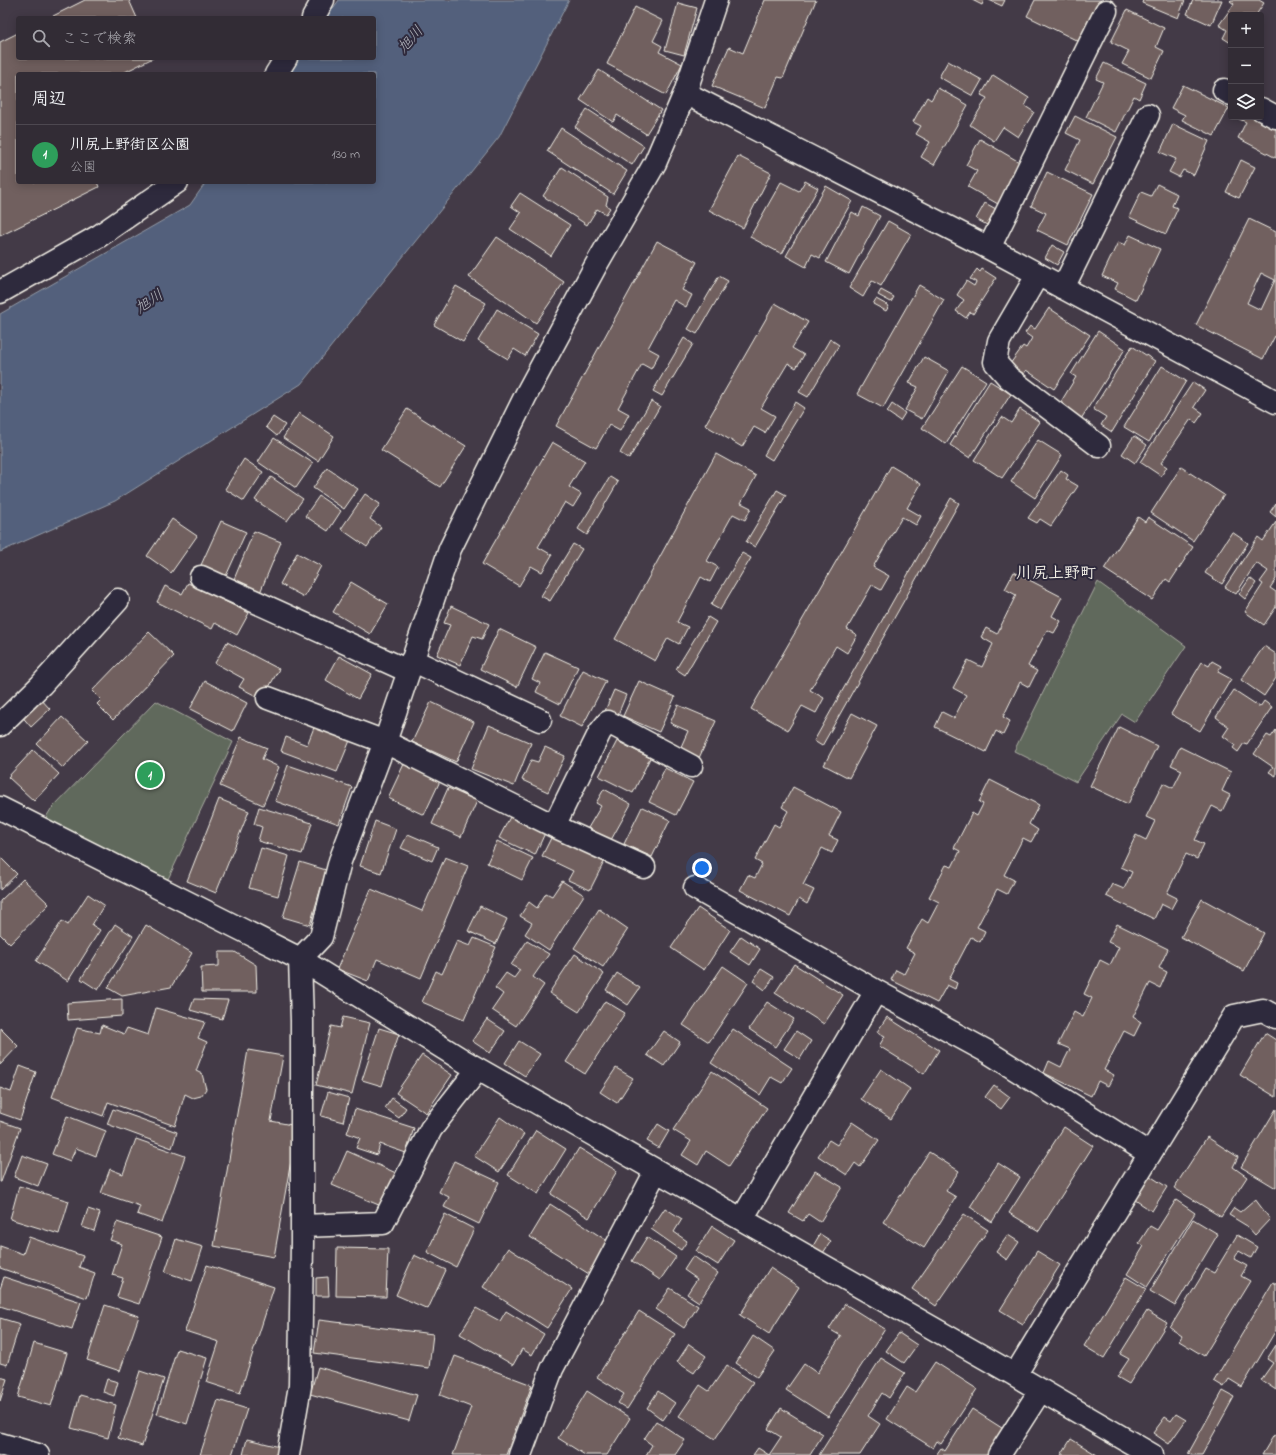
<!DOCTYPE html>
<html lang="ja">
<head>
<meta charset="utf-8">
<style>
	:root { --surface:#322c35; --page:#3d3841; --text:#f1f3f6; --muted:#a8a7ad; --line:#4d4850; --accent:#ffd166 }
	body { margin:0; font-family:"Indie Flower","Klee One",sans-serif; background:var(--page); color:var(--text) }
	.controls { position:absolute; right:12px; top:12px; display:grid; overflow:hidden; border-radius:4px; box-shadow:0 2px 10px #0003 }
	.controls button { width:36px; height:36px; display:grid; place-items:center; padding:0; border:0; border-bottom:1px solid var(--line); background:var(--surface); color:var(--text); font:20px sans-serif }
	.you { position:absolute; left:702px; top:868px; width:14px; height:14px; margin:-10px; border:3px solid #fff; border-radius:50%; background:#1a73e8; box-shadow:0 0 0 6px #1a73e833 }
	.badge { display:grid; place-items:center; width:26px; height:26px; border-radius:50%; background:var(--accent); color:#fff; font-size:13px; font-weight:700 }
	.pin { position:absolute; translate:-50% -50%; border:2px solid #fff; box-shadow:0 1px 4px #0006 }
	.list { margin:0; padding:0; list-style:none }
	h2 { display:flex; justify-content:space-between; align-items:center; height:52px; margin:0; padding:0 16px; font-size:17px }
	h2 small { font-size:13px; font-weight:400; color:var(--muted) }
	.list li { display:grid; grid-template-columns:26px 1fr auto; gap:12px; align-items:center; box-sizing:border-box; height:60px; padding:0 16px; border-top:1px solid var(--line) }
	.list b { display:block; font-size:15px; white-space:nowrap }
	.list p { margin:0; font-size:13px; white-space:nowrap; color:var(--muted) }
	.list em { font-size:13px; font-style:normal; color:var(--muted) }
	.icon { flex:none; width:22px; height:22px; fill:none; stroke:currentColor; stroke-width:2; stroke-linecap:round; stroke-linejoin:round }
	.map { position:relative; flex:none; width:1276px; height:1455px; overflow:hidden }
	.search { position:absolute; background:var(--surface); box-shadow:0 2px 10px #0003; left:16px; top:16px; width:360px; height:44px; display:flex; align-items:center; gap:10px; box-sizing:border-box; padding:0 14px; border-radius:4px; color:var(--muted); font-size:15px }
	.panel { position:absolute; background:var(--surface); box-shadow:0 2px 10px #0003; left:16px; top:72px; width:360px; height:112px; border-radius:4px }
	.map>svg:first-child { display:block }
</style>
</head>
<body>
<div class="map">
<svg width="1276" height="1455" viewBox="0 0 1276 1455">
	<rect width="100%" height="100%" fill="#433a47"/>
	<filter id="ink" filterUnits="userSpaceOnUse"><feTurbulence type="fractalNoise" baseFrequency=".025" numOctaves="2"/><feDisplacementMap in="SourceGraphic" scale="8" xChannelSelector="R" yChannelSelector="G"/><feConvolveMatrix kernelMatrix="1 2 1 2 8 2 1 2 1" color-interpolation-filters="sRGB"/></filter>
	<g filter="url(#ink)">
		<path fill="#60695c" stroke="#aaada2" d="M1098,582L1186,646L1135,722L1122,714L1076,782L1014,751Z
			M156,701L233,742L168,879L45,819L51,809Z"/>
		<path fill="#53617c" stroke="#939ba7" d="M339,0H569L499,137L301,384L115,501L0,552V314L190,205L206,182H374V74H285L297,58H374V18H326Z"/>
		<path fill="#71605e" stroke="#f4f1e8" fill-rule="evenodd" d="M85,0H129L137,18H49Z
			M765,0H816L783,78L778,77L765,108L712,86L729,47L743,53Z
			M972,0H984L982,5Z
			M989,0H1005L1002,6Z
			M1035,0H1103L1082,43L1027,16Z
			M1143,0H1185L1178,18L1142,3Z
			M1193,0H1222L1211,25L1187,14Z
			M1231,0H1259L1264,3L1256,15H1231V43L1223,38L1227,30L1219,25L1234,4L1230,1Z
			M678,3L697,8L684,55L665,50Z
			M635,7L663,21L653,41L662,46L659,52L682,64L666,95L607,64Z
			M1127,10L1164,28L1156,47L1164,51L1151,78L1122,64L1129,51L1111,42Z
			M18,33V58H153L121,74H18V182H97L99,187L0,236V42Z
			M948,61L982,80L973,96L939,77Z
			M1104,63L1146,83L1139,99L1134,96L1116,132L1086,117L1103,82L1096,79Z
			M599,70L661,110L646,134L617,115L613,122L580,100Z
			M993,75L1029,98L1025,106L1034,112L1018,137L1003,127L994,141L970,125L987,98L981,95Z
			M1183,85L1229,108L1214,136L1182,120L1185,115L1171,108Z
			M938,88L968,105L934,165L921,157L930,142L916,134L921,126L913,122L927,97L931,100Z
			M587,109L644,146L632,165L575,127Z
			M1075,116L1117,137L1093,184L1065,170L1080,140L1066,133Z
			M1241,117H1256L1276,127V158L1238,138L1246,122L1239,119Z
			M1173,124L1209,141L1194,175L1183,170L1179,177L1169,172L1176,159L1160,152Z
			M561,128L627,171L613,194L547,151Z
			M980,139L1021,163L998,204L968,187L977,171L966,165Z
			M738,156L771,173L743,228L709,210Z
			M1241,160L1255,167L1239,198L1226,192Z
			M562,167L608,197L606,205L610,208L606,214L597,209L587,225L543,196Z
			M1047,172L1093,194L1068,245L1037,230L1046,213L1031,206Z
			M805,181L818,188L782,254L750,237L781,182L799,191Z
			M1157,184L1177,194L1172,206L1178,208L1166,234L1129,217L1141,192L1151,196Z
			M826,186L852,201L820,258L812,254L806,267L786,256Z
			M520,193L570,225L551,256L510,229L521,213L511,206Z
			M985,203L996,209L987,225L976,219Z
			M863,207L880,216L849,274L826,262L852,212L859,216Z
			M1249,219L1276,232V334L1263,359L1196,325ZM1261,273L1275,280L1261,310L1247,303Z
			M888,221L911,234L881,286L872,281L863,297L849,288Z
			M1130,235L1160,249L1136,300L1115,289L1118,283L1102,276L1118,242L1125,245Z
			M497,237L564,282L536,323L469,277Z
			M657,241L697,262L682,290L692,295L686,307L674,300L648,348L659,354L651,369L642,364L618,408L629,414L620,431L609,425L596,448L556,426Z
			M1052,245L1064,252L1057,265L1045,258Z
			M977,269L980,272L982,269L996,278L973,314L970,312L966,318L956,311L964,300L957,295L966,281L974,286L976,282L970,279Z
			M719,276L728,281L697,334L688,329Z
			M919,285L944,300L883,408L857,394Z
			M456,286L486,303L463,342L434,325Z
			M881,290L894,297L891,302L878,295Z
			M876,299L889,306L886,311L873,304Z
			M775,303L808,322L792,348L804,355L796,368L788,363L761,408L775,416L765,433L754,427L742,447L705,425Z
			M1049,308L1090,335L1054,389L1026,370L1024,374L1010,364L1023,346L1026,348L1032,338L1025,333L1030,326L1035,329Z
			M497,309L538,334L525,356L514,349L508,359L478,341Z
			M1098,331L1125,349L1081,419L1059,405L1076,377L1071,374Z
			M684,338L693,344L662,396L653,391Z
			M830,339L839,345L808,397L799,392Z
			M1132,346L1155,361L1112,432L1101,425L1106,417L1093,409Z
			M924,357L949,371L922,419L905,410L918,387L909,383Z
			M962,366L986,381L946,444L922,428Z
			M1162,366L1186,381L1149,442L1124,427Z
			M990,381L1011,394L970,458L950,445Z
			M1193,382L1205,390L1194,407L1203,413L1196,423L1191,419L1161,463L1167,467L1161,476L1140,462Z
			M651,401L660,406L629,459L620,453Z
			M795,402L804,408L772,460L764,455Z
			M892,404L905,413L900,421L887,412Z
			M407,409L466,446L440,487L381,450Z
			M1020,409L1040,422L1002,478L974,460L1002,417L1011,423Z
			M299,413L334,436L318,461L283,438Z
			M273,417L285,425L277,436L266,427Z
			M1134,436L1147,445L1135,463L1122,454Z
			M274,438L313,463L296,488L258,462Z
			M1038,440L1062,455L1035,498L1011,482Z
			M552,442L585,461L569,487L581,494L573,507L565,502L538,547L552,555L542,572L531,566L519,586L482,564Z
			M716,454L756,476L741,503L751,508L745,520L733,514L707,561L718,567L710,582L701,577L677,622L688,627L679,644L668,638L655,661L615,639Z
			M244,459L263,472L244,501L225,489Z
			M891,466L921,484L907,508L921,516L916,525L902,517L873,567L889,576L881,590L872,585L847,629L857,635L847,653L836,646L810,690L824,698L816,713L802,706L788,730L751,709Z
			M1181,467L1224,495L1193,541L1151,513Z
			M327,468L358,489L344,509L313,488Z
			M1061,470L1068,475L1066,479L1078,486L1051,526L1040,519L1037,523L1028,518Z
			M271,477L303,499L287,521L255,500Z
			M610,477L618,482L587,535L578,529Z
			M777,490L786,495L755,547L746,542Z
			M365,494L380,504L370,519L381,527L367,547L341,529Z
			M319,496L341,511L328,531L305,516Z
			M951,498L959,503L822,746L814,741Z
			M1276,503V517L1270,512Z
			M1138,517L1145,522L1148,517L1193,547L1170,582L1166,579L1152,600L1104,569Z
			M172,519L197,536L171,573L147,556Z
			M221,521L246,532L226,576L201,565Z
			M1276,522V579L1270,588L1276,592V607L1264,625L1245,612L1263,584L1260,582L1268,571L1256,563L1236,594L1225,587L1258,537L1263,541Z
			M254,531L281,542L259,595L232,584Z
			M1232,532L1248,543L1222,584L1205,573Z
			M573,544L582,549L550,601L541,596Z
			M297,553L321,566L304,597L280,584Z
			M742,553L751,558L720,610L711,605Z
			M1014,572L1062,597L1052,616L1061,621L1054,633L1047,630L1028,666L1037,671L1029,687L1020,682L1003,717L1010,721L1003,735L996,731L986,752L935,727L942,712L954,718L966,695L953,688L968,660L982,667L993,644L981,637L986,628L997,634L1016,595L1005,589Z
			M1250,578L1256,583L1245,599L1239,594Z
			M351,582L388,604L370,634L333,612Z
			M188,583L249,613L237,635L215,623L212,629L157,602L165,586L182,594Z
			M451,606L489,624L482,639L473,636L460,665L437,655L450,625L444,623Z
			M708,617L716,622L685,675L676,669Z
			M499,629L536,647L517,687L480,669Z
			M149,632L174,656L113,720L97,704L101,700L92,691Z
			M227,642L279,669L268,689L264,687L258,697L239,687L244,679L215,663Z
			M1264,646L1276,654V678L1264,696L1241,680Z
			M545,652L578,667L560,704L536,692L540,683L532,679Z
			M339,656L372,674L358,699L326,680Z
			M1212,661L1221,666L1218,672L1231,679L1200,731L1171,714L1202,662L1209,666Z
			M583,670L606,681L582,727L560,716Z
			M205,681L247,703L233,731L190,709Z
			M639,681L675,697L659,732L623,716Z
			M614,690L626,695L617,717L605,711Z
			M1234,690L1260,707L1264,701L1272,707L1247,744L1244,743L1238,752L1233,748L1235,745L1223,736L1229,727L1216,717Z
			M39,697L50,709L31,727L20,714Z
			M431,702L474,722L456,762L412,742Z
			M678,705L716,721L699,758L680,749L688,731L670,723Z
			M852,713L877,726L849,778L824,765Z
			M62,717L88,741L63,768L37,744Z
			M315,725L351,738L337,772L281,751L286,737L307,745Z
			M489,725L531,743L514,786L471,769Z
			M1119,727L1157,746L1128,804L1090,786Z
			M1276,730V776L1269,772L1273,767L1254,754L1267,735L1271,737Z
			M241,737L267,748L262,759L279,767L263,805L220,786Z
			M617,741L650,758L633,793L599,776Z
			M545,747L565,756L548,792L522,780L531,760L538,762Z
			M1180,747L1231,772L1222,791L1230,795L1222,811L1212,806L1195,840L1204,844L1197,859L1186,854L1167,893L1177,898L1171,909L1161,904L1154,919L1106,896L1112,884L1124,889L1132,872L1121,867L1136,835L1146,840L1155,821L1146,817L1163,783L1173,788L1182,770L1171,765Z
			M33,750L59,774L34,801L8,777Z
			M404,764L440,781L424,815L388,798Z
			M288,765L352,787L339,824L275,801Z
			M665,768L693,782L676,815L649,802Z
			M990,780L1039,805L1029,824L1038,830L1031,842L1023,838L1004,875L1014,880L1007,894L997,889L977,927L985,931L980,942L971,937L949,979L957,983L955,989L947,985L937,1003L891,980L896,970L904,974L915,953L906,948L922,919L928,923L939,902L929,897L946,865L952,867L960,851L954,848L972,813L977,816L983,804L979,802Z
			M793,787L841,812L829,836L838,840L832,853L822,848L803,885L814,890L807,904L799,899L790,916L740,890L748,875L755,878L762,864L755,860L774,824L779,827L788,811L782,807Z
			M448,788L477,801L461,837L432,824Z
			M604,789L631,804L611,840L588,828L601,806L596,803Z
			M219,799L249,811L216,893L187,881Z
			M259,807L312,823L302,854L258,841L262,827L254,824Z
			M642,807L670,820L652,857L624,844Z
			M510,817L545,833L535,855L499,838Z
			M375,821L396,829L381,873L360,866Z
			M408,834L438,847L432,861L401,848Z
			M552,836L604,862L590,890L568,880L573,871L542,856Z
			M497,841L533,858L522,880L487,863Z
			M261,848L289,856L278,896L249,888Z
			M0,857L17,874L0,890Z
			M445,857L468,866L421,978L377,959L368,981L337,969L371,889L422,911Z
			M300,862L326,870L310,925L283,917Z
			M23,879L49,904L10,944L0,934V901Z
			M562,881L584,895L549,950L525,934L532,923L520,916L529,902L537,908L546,893L552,896Z
			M88,894L104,905L92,925L100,930L68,981L36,961L62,921L68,925Z
			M1202,899L1264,933L1244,971L1181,937Z
			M480,906L507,919L496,944L468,931Z
			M698,908L730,930L704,970L671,948Z
			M599,909L628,929L603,967L574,948Z
			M115,924L133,936L98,990L81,979Z
			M1117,924L1168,949L1159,968L1167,972L1160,988L1150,983L1133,1017L1141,1022L1134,1036L1124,1031L1104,1070L1114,1075L1108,1086L1098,1081L1091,1096L1044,1073L1049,1061L1061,1067L1070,1049L1058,1044L1074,1012L1083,1017L1092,998L1084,994L1100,960L1110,965L1119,947L1108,942Z
			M146,925L192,953L171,987L122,996L108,988Z
			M741,936L760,949L750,965L730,952Z
			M474,938L496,947L464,1020L422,1002L436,971L442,974L457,941L470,946Z
			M527,941L549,954L533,977L544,985L516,1026L492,1010L503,994L495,988L506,973L514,978L520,970L511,965Z
			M219,952H235L256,965L257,992H202L201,967L219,966Z
			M575,954L604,974L579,1012L549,993Z
			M794,964L843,995L824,1024L775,993Z
			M723,966L748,983L709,1042L683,1025Z
			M761,969L774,977L765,990L753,981Z
			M617,973L640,988L628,1005L606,990Z
			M122,999V1016L68,1020L67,1003Z
			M194,999L228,1000L222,1019L190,1010Z
			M605,1001L625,1013L585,1074L566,1062Z
			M767,1002L794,1019L775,1047L749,1029Z
			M156,1008L205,1022L198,1038L207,1042L196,1071L202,1074L206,1089L201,1096L193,1098L185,1094L175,1126L108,1102L103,1116L52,1097L77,1028L100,1033L102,1025L124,1034L127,1028L148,1035Z
			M343,1017L370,1023L352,1094L316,1085L331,1026L340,1028Z
			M887,1017L939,1050L924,1074L879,1046L885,1036L877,1032Z
			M487,1019L505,1031L490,1053L472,1041Z
			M0,1028L18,1046L0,1065Z
			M379,1028L399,1034L382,1086L362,1080Z
			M733,1029L792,1068L782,1083L771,1077L760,1095L711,1063Z
			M664,1031L680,1042L664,1066L647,1055Z
			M796,1031L811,1041L800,1059L784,1049Z
			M1265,1033L1276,1040V1097L1240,1075Z
			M519,1041L540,1054L525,1076L505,1063Z
			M248,1050L283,1056L271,1121L297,1126L274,1257L214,1246Z
			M422,1055L452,1075L426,1113L396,1093Z
			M20,1066L36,1072L20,1120L0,1113V1088L11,1092Z
			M616,1068L633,1078L617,1103L600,1092Z
			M881,1069L910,1089L891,1119L861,1099Z
			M712,1071L767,1108L729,1166L706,1151L698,1165L682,1155L691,1141L673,1130Z
			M994,1085L1010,1097L1001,1109L985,1097Z
			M328,1092L349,1098L343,1122L321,1116Z
			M392,1098L406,1108L399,1118L385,1108Z
			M113,1109L177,1132L172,1148L107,1124Z
			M355,1109L414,1128L406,1153L380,1144L377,1155L356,1148L360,1138L347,1133Z
			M1276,1109V1188L1241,1167Z
			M67,1116L106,1131L96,1156L76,1148L70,1161L52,1154Z
			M500,1117L524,1134L499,1172L474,1156Z
			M0,1121L20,1128L1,1182H0Z
			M852,1122L879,1140L860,1167L855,1163L847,1175L818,1156L829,1140L837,1145Z
			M658,1124L669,1131L659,1148L647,1141Z
			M1064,1127L1093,1146L1039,1231L1009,1213Z
			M536,1130L566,1149L538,1194L508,1175Z
			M1207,1137L1238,1157L1233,1167L1247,1177L1221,1217L1174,1188Z
			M136,1139L185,1156L162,1223L137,1214L140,1206L101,1193L110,1169L123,1174Z
			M579,1148L617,1171L589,1218L551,1194Z
			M347,1151L396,1173L381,1206L332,1185Z
			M929,1152L959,1171L946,1191L956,1197L924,1248L883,1222Z
			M22,1155L47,1164L38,1186L14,1177Z
			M454,1161L499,1182L479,1224L444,1207L449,1197L439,1192Z
			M998,1163L1020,1177L992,1222L970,1207Z
			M815,1171L842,1187L820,1222L808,1214L803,1221L789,1213Z
			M1150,1176L1167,1187L1152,1211L1135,1200Z
			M19,1186L69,1201L59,1234L10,1219Z
			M1255,1199L1270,1219L1255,1235L1247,1226L1229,1215L1234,1208L1240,1212Z
			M1176,1200L1195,1213L1147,1287L1127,1274L1144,1246L1139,1243L1150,1226L1157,1230Z
			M550,1204L609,1242L589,1274L530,1237Z
			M665,1208L682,1219L674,1232L687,1241L681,1250L651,1229Z
			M88,1209L100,1213L94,1231L82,1227Z
			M445,1214L474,1229L456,1267L427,1252Z
			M964,1214L988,1230L936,1306L912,1289Z
			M1193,1219L1218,1234L1175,1306L1150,1291Z
			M117,1222L162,1237L139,1304L117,1297L123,1278L112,1275L122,1244L110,1240Z
			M712,1226L734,1240L718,1265L696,1251Z
			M820,1234L831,1241L823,1253L813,1246Z
			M1008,1235L1019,1242L1007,1260L996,1252Z
			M1237,1235L1257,1247L1251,1258L1239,1251L1234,1259L1247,1266L1241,1276L1250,1281L1204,1356L1179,1341L1182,1336L1170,1328L1206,1269L1214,1273Z
			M29,1237L83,1256L79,1267L95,1273L87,1298L0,1268V1246L23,1254Z
			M647,1237L676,1257L660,1280L632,1261Z
			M176,1239L203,1247L192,1281L165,1272Z
			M337,1248L388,1249L386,1297L336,1296Z
			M508,1248L572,1289L547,1328L483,1287Z
			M1037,1251L1060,1265L1023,1324L1000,1310Z
			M414,1255L446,1270L428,1309L396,1295Z
			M693,1256L718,1273L699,1302L687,1294L697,1279L684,1270Z
			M207,1265L274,1287L240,1393L206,1382L219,1342L185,1331Z
			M770,1268L799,1287L769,1334L740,1315Z
			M4,1277L81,1302L72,1329L0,1306V1289Z
			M328,1277L329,1296H316V1278Z
			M1126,1277L1146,1289L1104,1358L1084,1346Z
			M1273,1282L1276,1284V1330L1242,1387L1229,1379L1224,1387L1214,1381Z
			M670,1288L698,1306L684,1328L656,1309Z
			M845,1304L885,1329L828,1417L786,1390L804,1364L817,1373L841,1336L829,1329Z
			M105,1305L139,1316L120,1371L87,1360Z
			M476,1308L500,1321L506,1311L544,1334L532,1355L522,1349L513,1365L460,1334Z
			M639,1311L675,1334L627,1409L618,1403L624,1394L597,1377Z
			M1147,1311L1167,1323L1129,1384L1117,1377L1129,1359L1120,1354Z
			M0,1318L20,1324L7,1365L0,1363Z
			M319,1320L433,1334L429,1368L314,1353Z
			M899,1333L917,1345L904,1363L886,1351Z
			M753,1336L775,1351L757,1377L736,1363Z
			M34,1343L67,1353L51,1406L18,1397Z
			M689,1344L706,1356L694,1373L677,1362Z
			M1276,1345V1390L1261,1380L1273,1363L1267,1359Z
			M177,1349L207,1358L187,1424L157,1414Z
			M455,1356L532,1385L506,1455H453L471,1407L440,1395Z
			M881,1358L905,1373L889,1398L882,1393L868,1416L880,1424L860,1455H819Z
			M935,1362L977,1389L941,1444L937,1441L933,1448L887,1419L907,1387L915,1392Z
			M727,1365L753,1382L715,1439L679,1416L700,1385L709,1391Z
			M318,1367L417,1395L409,1421L310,1394Z
			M140,1371L164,1379L142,1446L118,1438Z
			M0,1377L7,1379L0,1401Z
			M107,1379L118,1382L114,1396L103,1392Z
			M587,1391L630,1418L607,1455H585L558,1438Z
			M658,1391L675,1403L663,1420L647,1408Z
			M1223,1391L1234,1397L1202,1455H1191L1188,1454Z
			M80,1395L116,1405L108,1438L71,1428Z
			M218,1400L247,1409L232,1455H200Z
			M781,1408L823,1434L810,1455H769L781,1437L768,1429Z
			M972,1409L1005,1430L989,1455H936L941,1448L945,1451Z
			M1176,1414L1186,1420L1169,1444L1153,1433L1165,1417L1171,1421Z
			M656,1421L685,1440L675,1455H646L652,1445L644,1439Z
			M1274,1435L1276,1436V1455H1262Z
			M247,1439L280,1447L278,1455H243Z
			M1071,1439L1097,1455H1061Z
			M758,1448L769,1455H753Z"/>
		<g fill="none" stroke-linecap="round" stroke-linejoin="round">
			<defs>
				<path id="minor" d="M313,18L323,0
					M276,74L286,58
					M1224,90L1231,94
					M685,93L989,248L1276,402
					M1261,109L1276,117
					M989,248L1106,11
					M1038,274L999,341L995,362L1009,378L1099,446
					M1063,288L1148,115
					M0,292L99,236L177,182
					M201,577L408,671
					M412,660L540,720
					M268,698L385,742L554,826L600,732L608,722L691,766
					M0,725L41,685L118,600
					M0,808L300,959L464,1061L1015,1375L1152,1455
					M554,826L644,867
					M695,888L876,991L988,1052L1150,1154
					M742,1219L876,991
					M302,1226L383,1223L431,1129L478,1069
					M1015,1375L1234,1016L1263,1010L1276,1017
					M0,1444L38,1455
					M288,1455L300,1386L302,1242V1021L300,959L321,937L340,861L385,742L450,549L526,395L595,267L655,163L685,93L716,0
					M520,1455L552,1369L656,1171
					M999,1455L1040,1391"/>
			</defs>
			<use href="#minor" stroke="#f4f1e8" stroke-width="25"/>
			<use href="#minor" stroke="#2f2a3d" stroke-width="22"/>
		</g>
	</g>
	<g text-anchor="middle" stroke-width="4" stroke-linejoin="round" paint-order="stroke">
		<g font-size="15" font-style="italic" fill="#b4b7bd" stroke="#2f2a3d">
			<text transform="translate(410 39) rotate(-48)" y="5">旭川</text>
			<text transform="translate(149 301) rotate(-34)" y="5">旭川</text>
		</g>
		<g font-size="16" font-weight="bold" fill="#f4f1e8" stroke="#2f2a3d">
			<text x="1056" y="578">川尻上野町</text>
		</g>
	</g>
</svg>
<div class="controls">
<button>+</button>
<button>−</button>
<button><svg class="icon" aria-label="layers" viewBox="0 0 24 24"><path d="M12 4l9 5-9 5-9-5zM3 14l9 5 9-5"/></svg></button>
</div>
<div class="you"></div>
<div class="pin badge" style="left:150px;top:775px;background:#2e9e5b">1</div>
<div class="search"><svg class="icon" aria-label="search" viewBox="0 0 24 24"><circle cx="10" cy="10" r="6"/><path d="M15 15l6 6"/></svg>ここで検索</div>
<section class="panel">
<h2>周辺<small></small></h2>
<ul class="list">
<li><span class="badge" style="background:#2e9e5b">1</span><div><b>川尻上野街区公園</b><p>公園</p></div><em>130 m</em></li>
</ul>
</section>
</div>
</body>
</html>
